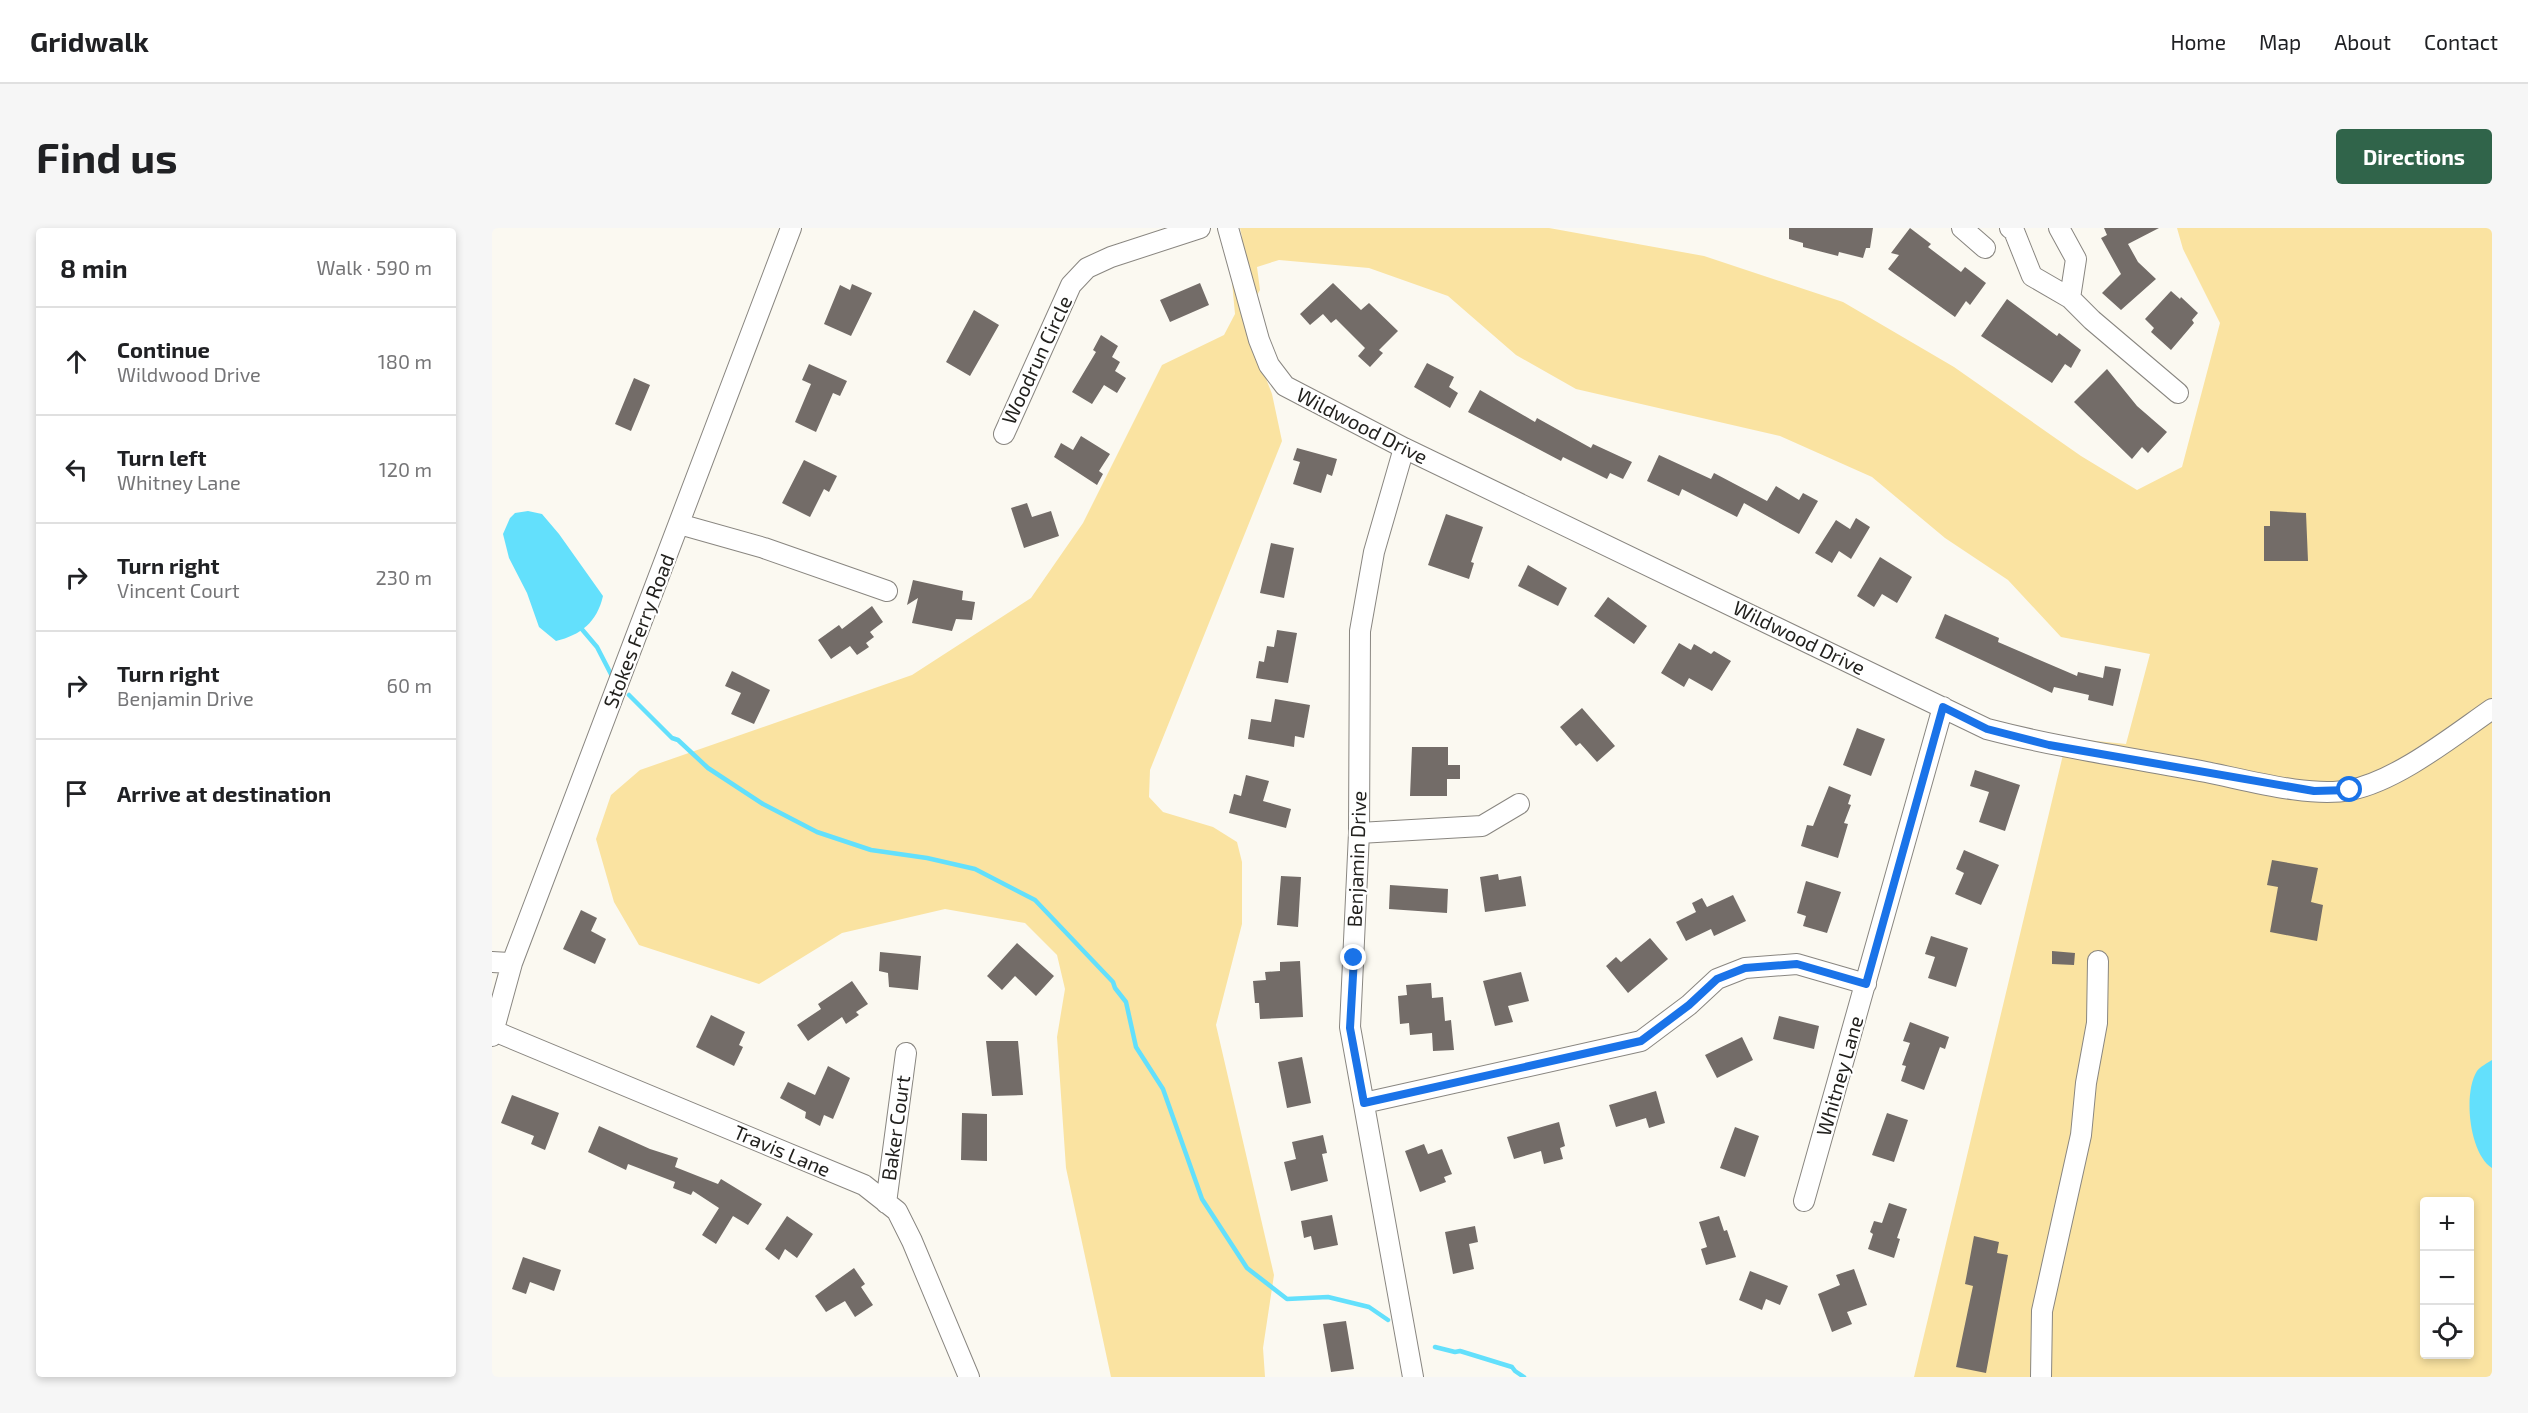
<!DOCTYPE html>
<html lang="en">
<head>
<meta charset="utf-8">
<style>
	:root { --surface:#fff; --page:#f6f6f6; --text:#202124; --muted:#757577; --line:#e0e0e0; --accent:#30644a }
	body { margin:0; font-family:"Exo 2",sans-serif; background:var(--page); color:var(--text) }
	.controls { position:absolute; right:18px; bottom:18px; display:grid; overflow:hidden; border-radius:6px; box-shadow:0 3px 9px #0003 }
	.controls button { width:54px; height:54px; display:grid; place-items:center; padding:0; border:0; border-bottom:2px solid var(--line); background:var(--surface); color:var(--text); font:30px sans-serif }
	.stop { position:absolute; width:18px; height:18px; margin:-14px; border:4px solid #1a73e8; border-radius:50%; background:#fff }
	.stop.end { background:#1a73e8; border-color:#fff; box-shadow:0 2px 6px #0008 }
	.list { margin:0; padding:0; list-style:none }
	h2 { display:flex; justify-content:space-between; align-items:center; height:78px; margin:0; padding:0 24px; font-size:26px }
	h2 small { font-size:20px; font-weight:400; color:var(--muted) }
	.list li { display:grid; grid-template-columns:39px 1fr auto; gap:18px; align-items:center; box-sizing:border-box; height:108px; padding:0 24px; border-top:2px solid var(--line) }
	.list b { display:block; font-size:22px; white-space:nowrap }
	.list p { margin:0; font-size:20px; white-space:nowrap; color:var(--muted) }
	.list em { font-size:20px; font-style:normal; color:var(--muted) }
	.icon { flex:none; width:33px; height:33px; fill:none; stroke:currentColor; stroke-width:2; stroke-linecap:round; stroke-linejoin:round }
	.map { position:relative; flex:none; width:2000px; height:1149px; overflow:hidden; border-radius:6px }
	header { display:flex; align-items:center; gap:36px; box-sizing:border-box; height:84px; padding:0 30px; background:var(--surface); border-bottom:2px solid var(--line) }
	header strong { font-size:28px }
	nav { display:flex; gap:33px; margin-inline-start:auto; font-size:21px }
	.intro { display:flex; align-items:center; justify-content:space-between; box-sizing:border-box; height:144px; padding:0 36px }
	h1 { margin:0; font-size:42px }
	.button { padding:15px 27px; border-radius:6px; background:var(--accent); color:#fff; font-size:21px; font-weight:700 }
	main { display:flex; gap:36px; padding:0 36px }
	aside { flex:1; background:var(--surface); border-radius:6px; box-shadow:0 3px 9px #0003 }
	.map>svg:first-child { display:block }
</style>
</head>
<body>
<header>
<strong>Gridwalk</strong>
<nav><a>Home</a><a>Map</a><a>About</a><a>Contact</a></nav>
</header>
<div class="intro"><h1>Find us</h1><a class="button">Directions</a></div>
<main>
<aside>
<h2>8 min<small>Walk · 590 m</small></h2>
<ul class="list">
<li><svg class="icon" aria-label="ahead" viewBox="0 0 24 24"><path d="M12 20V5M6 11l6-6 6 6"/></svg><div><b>Continue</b><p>Wildwood Drive</p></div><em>180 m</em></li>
<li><svg class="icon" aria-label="left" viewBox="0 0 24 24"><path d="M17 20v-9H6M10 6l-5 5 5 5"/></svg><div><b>Turn left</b><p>Whitney Lane</p></div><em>120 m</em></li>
<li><svg class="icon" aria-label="right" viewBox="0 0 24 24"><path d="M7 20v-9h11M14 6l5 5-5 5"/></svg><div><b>Turn right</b><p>Vincent Court</p></div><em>230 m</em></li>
<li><svg class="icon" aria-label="right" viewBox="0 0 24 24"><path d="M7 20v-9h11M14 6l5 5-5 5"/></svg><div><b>Turn right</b><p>Benjamin Drive</p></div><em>60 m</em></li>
<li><svg class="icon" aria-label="arrive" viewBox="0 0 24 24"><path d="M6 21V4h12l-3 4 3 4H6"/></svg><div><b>Arrive at destination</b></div></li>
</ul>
</aside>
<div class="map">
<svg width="2000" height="1149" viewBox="0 0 2000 1149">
	<rect width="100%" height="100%" fill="#fbf9f1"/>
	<path fill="#fae3a1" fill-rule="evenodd" d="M748,0H1057L1212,28L1351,74L1462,139L1589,228L1645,262L1690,239L1728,95L1691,21L1685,0H2000V1149H1422L1575,510L1634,516L1658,426L1569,409L1516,352L1453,310L1380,249L1288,208L1084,161L1024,127L956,68L877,40L787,32L765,39L768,62L751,91L780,166L790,213L658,542L657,569L671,584L721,599L745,614L750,634V696L724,797L782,1047L771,1120L773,1149H619L574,940L565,809L573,761L565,727L533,695L453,681L350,705L267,756L147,717L122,674L104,611L119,567L148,542L420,447L539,370L591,295L670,137L732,107L743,86L739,43L731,15L750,9ZM1932,974H1978V1126H1932Z"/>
	<path fill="#63e0fc" d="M36,283L50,286L67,306L111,368C105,394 89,407 64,413L47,399L35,365L17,330L11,306L18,290L23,285Z
		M2000,832V940C1977,925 1971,865 1985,843C1988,839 1995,835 2000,832Z"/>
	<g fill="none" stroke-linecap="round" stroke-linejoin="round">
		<path stroke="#63e0fc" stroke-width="4.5" d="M88,399L105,419L121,450
			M137,467L180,510L186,512L216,540L271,576L325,604L379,622L435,630L483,641L543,672L621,754L623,760L634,774L644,819L671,861L710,971L755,1040L795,1071L836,1069L877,1079L896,1092
			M943,1119L963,1124L968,1123L1020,1139L1023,1143L1032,1149"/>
	</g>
	<path fill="#736c68" d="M1297,0H1381L1378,20H1374L1371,30L1347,24L1346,28L1311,19V15L1297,11Z
		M1418,0L1439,16L1436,19L1469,44L1473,39L1494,55L1478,77L1474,73L1463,89L1396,41L1407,27L1399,25Z
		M1612,0H1667L1636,16L1646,34L1664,51L1629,82L1610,65L1629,46L1609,10L1615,7Z
		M708,55L717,77L678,94L668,72Z
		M841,55L869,82L877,75L906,103L887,122L891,125L878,139L866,128L873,120L844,91L839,95L831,86L818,97L808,86Z
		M360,56L380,65L359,108L332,96L348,57L358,62Z
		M1679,63L1688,71L1689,69L1706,85L1700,92L1702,95L1679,122L1659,104L1662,100L1653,91Z
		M1515,71L1565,108L1567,105L1589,122L1579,140L1573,136L1560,155L1489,108Z
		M482,82L507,97L478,148L454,134Z
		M609,107L626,118L620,129L628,134L623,143L634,150L625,165L612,157L600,176L580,164L604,124L601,122Z
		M935,135L962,149L957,159L966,165L958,180L922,159Z
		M317,136L355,153L348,168L341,165L324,204L303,194L319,156L310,152Z
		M1615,141L1645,178L1675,204L1656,225L1650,219L1640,231L1582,174Z
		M142,150L158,157L139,203L123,196Z
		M988,162L1043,194L1045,190L1099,220L1101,216L1140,234L1131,251L1118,245L1115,251L1071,229L1069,233L976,184Z
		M589,208L618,226L607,243L611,246L605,257L562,229L569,215L581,222Z
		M805,220L845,231L840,248L835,246L829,265L801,256L808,234L801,232Z
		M1167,227L1219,251L1222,245L1275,273L1284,258L1307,272L1311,265L1326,273L1307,306L1252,275L1245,289L1190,261L1187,268L1155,253Z
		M312,232L345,248L337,264L332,261L318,289L290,275Z
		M535,275L540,289L559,283L567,308L532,320L519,280Z
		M1778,283L1814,285L1816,333H1772V298H1778Z
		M954,286L991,299L979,334L982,335L977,351L936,337Z
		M1364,290L1378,299L1359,331L1347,323L1340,335L1323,325L1344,292L1358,301Z
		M779,315L802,320L792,370L768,365Z
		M1388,329L1420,349L1405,375L1390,366L1382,379L1365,368Z
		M1036,337L1075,360L1066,378L1026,358Z
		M421,352L471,363L470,372L483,374L480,392L464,391L460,403L420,395L426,370L415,377Z
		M1116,369L1155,398L1142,416L1102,388Z
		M380,378L391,394L378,404L382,409L374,415L377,419L365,427L358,418L339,431L326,412L347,397L350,401Z
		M1453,386L1507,410L1506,414L1585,448L1586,444L1611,450L1613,438L1629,441L1621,478L1596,472L1597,467L1562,459L1560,465L1443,410Z
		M785,402L805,405L796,455L764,450L767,433L772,434L775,418L782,419Z
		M1187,415L1199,422L1202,416L1219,426L1222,423L1239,433L1220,463L1197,450L1192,459L1169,445Z
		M240,443L278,462L262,496L239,486L249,465L233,458Z
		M783,471L818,477L812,510L803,508L802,519L756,511L759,491L779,494Z
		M1090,480L1123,518L1105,534L1088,515L1084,518L1068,499Z
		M1365,500L1393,511L1379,548L1351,537Z
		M920,519H956V537H968V551H955V568H918Z
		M1483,542L1528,557L1513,603L1487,594L1497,564L1478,558Z
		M754,547L777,553L771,573L799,581L794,600L737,585L742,566L749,568Z
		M1337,558L1359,567L1356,576L1359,577L1352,595L1356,596L1346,630L1309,618L1315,597L1321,598Z
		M1472,622L1507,637L1489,677L1463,666L1472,645L1464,641Z
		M1780,632L1826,640L1819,674L1831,677L1825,713L1778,704L1786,659L1775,657Z
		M1006,646L1007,652L1029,648L1034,678L993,684L988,649Z
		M789,648L809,649L806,699L785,697Z
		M1314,653L1349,664L1335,705L1311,698L1314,688L1305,685Z
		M898,657L956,661L955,685L897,681Z
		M1241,667L1254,693L1222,708L1219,701L1194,713L1184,694L1204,684L1200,675L1210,670L1215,679Z
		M89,682L105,690L99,703L114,711L103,736L71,721Z
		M1439,708L1476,720L1464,759L1436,750L1443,729L1433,726Z
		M1158,710L1176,731L1136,765L1114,738L1124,729L1129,734Z
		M525,715L562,748L544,768L523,748L510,762L495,748Z
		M1560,723L1583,725L1582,737L1560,736Z
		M388,724L429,728L426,762L397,759L396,745L387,743Z
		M808,733L811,789L768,791L767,775H763L761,753L774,752L773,744L788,743V734Z
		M1029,744L1037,773L1016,778L1021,794L1003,798L991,753Z
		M360,753L376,776L364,784L367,787L354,796L350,789L316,813L305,797L329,781L326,776Z
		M939,755L940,770L951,769L953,793L959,792L962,822L941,823L940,805L918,807L917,795L908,796L906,768L915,767L914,757Z
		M219,787L253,804L247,817L251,819L242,838L204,819Z
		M1287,788L1327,798L1322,821L1281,811Z
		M1418,794L1457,809L1453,821L1448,819L1432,862L1409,853L1414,838L1410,837L1418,815L1411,813Z
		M1250,809L1261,832L1225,850L1213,827Z
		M494,813H526L531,867L500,868Z
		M810,829L819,875L795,880L786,834Z
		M336,838L358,850L341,891L332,887L328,898L313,890L314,884L288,870L296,854L323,867Z
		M1164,863L1173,895L1157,900L1154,890L1124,899L1117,877Z
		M20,867L67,885L53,922L39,916L42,908L9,895Z
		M470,885L495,886V933L469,932Z
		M1395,885L1416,892L1402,934L1380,927Z
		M1067,894L1073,918L1068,920L1071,931L1052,936L1049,923L1022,931L1015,909Z
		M107,898L158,921L186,930L183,939L226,956L229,951L270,976L256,997L241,988L224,1016L210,1007L227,980L201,963L199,967L181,960L183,954L136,936L134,942L96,924Z
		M1243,899L1267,908L1253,949L1228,940Z
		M831,907L835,925L830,926L836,953L799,963L792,934L804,931L800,914Z
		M932,916L936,926L950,921L960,946L952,949L954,954L928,964L913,923Z
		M1397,975L1415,981L1405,1010L1408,1011L1402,1030L1376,1021L1381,1006L1378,1004L1382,993L1390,995Z
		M840,987L846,1017L822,1022L819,1008L812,1010L809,993Z
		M295,988L321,1006L305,1030L293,1021L287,1032L273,1021Z
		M1227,988L1232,1003L1235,1002L1244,1029L1214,1037L1209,1021L1215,1019L1207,994Z
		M983,998L986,1014L977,1016L982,1041L961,1046L953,1004Z
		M1482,1008L1507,1014L1505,1025L1516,1027L1494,1145L1464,1139L1481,1058L1473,1056Z
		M31,1029L69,1042L62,1063L38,1054L34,1066L20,1061Z
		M362,1040L373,1056L369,1059L381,1077L363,1089L353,1073L334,1084L323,1068Z
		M1362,1041L1375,1077L1355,1084L1360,1096L1340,1104L1326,1066L1348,1057L1344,1047Z
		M1258,1043L1296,1058L1288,1077L1274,1071L1270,1082L1247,1072Z
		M854,1093L862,1141L839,1144L831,1096Z"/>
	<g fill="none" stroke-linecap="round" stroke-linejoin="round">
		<defs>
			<path id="minor" d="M736,0L767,112L777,137L793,158L912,220L1495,501C1568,520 1641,530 1714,544C1755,552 1818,570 1858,562C1905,553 1961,508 2000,481
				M1470,0L1493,20
				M1518,0L1522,3L1540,48L1578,70L1600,92L1686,165
				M1567,0L1584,31L1578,70
				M512,206L579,57L595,40L619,29L708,0
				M912,220L882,324L868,403L867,605L858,799L921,1149
				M187,296L272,320L395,363
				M867,605L990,598L1027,576
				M0,734L20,735
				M2,803L372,957L405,983L420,1013L477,1149
				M0,808L20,735L299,0
				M872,875L1149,813L1197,777L1225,751L1253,740L1305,736L1374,756
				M1312,973L1451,479
				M394,975L414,825
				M1549,1149L1550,1083L1589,907L1594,855L1605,795L1606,733"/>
		</defs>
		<use href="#minor" stroke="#898680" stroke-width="22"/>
		<use href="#minor" stroke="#fff" stroke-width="20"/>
	</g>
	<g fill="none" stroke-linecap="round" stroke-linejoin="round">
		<path stroke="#1a73e8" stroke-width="8" d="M862,730L858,800L872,875L1149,813L1197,777L1225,751L1253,740L1305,736L1374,756L1451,479L1495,501L1557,517L1822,563L1858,562"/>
	</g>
	<g text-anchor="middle" stroke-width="4.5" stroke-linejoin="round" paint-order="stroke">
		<g font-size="20" fill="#22211e" stroke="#fff">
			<text transform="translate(545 132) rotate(-65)" y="7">Woodrun Circle</text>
			<text transform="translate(870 198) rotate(27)" y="7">Wildwood Drive</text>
			<text transform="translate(147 403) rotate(-69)" y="7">Stokes Ferry Road</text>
			<text transform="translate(1307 410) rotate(26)" y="7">Wildwood Drive</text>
			<text transform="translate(865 631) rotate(-88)" y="7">Benjamin Drive</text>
			<text transform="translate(1348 848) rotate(-74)" y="7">Whitney Lane</text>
			<text transform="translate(404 900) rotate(-82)" y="7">Baker Court</text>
			<text transform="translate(290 923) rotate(23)" y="7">Travis Lane</text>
		</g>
	</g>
</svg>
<div class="controls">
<button>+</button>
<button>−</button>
<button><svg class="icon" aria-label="locate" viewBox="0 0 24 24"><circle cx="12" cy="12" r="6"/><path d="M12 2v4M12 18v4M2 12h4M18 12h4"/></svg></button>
</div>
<div class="stop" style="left:1858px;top:562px"></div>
<div class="stop end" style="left:862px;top:730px"></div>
</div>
</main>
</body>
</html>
